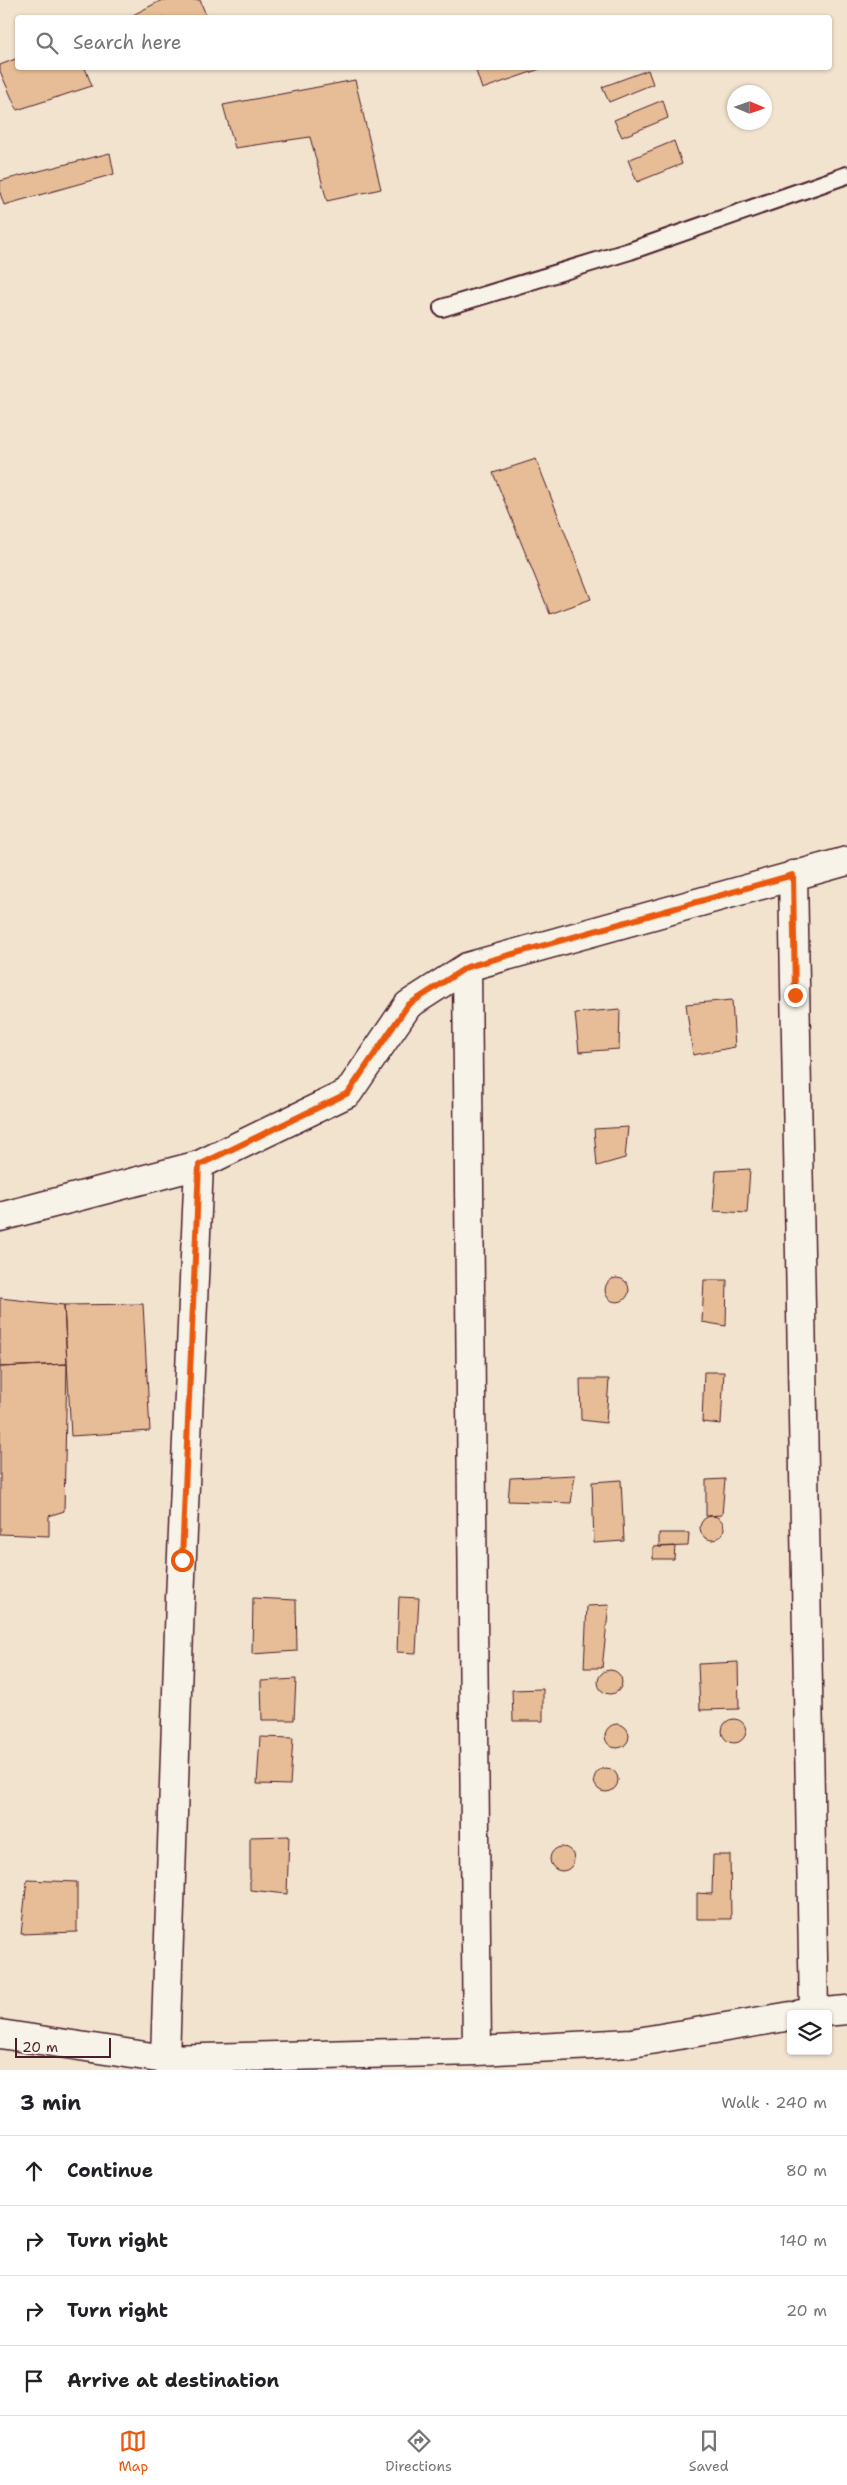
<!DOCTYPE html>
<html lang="en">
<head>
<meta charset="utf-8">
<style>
	:root { --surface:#fff; --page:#f6f6f6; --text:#202124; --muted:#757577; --line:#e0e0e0; --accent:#ea580c }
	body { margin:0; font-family:"Shantell Sans",sans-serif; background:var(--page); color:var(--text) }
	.controls { position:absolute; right:15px; bottom:15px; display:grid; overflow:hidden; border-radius:5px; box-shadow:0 1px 4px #0004 }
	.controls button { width:45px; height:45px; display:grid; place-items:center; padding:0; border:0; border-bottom:1px solid var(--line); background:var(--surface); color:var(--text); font:25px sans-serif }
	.compass { position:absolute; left:727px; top:85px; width:45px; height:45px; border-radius:50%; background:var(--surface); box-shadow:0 1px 4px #0004; rotate:92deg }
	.scale { position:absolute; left:15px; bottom:12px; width:96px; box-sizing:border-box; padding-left:5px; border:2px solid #4a1f2b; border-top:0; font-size:14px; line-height:18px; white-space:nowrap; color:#4a1f2b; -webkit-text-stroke:4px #f7f3e8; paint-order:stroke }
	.stop { position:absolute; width:15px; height:15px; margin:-11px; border:4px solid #ea580c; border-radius:50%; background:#fff }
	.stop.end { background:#ea580c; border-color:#fff; box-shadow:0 1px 5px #0008 }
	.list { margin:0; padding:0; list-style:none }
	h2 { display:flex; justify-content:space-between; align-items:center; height:65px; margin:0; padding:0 20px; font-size:21px }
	h2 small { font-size:16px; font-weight:400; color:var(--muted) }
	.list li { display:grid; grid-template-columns:32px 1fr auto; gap:15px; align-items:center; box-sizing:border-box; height:70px; padding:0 20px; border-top:1px solid var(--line) }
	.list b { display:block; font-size:19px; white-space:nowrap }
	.list em { font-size:16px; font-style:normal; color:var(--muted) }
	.icon { flex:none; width:28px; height:28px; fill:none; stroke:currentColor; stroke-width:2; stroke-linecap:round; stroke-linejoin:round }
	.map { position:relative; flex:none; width:847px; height:2070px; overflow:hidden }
	.search { position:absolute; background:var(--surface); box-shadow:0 1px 4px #0004; left:15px; right:15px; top:15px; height:55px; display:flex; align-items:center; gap:12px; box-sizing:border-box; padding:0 18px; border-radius:5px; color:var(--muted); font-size:19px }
	.sheet { height:345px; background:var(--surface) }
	nav { display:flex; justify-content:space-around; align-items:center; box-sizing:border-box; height:70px; border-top:1px solid var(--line); background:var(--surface); font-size:14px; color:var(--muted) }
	nav a { display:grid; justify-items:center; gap:2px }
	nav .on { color:var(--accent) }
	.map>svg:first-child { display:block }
</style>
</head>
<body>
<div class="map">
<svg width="847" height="2070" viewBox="0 0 847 2070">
	<rect width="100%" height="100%" fill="#f2e3cf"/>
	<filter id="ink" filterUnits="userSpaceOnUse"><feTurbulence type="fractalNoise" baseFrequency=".02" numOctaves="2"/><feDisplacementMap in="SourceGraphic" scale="10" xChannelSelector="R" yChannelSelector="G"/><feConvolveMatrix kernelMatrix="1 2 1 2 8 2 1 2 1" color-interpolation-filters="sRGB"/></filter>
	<g filter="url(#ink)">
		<path fill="#e6bd96" stroke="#4a1f2b" d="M162,0H200L207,18H127Z
			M18,58V68H85L92,86L17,110L0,71V65Z
			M475,68H543L482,89Z
			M648,70L653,84L609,102L602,87Z
			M355,80L381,189L327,201L310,137L235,148L223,105Z
			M663,100L668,118L622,137L614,120Z
			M674,141L682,164L637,182L628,160Z
			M110,153L114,174L4,205L0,193V181Z
			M536,459L591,599L550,614L493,473Z
			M732,1000L735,1047L693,1055L686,1004Z
			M620,1009L619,1049L579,1052L575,1013Z
			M628,1127L625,1158L597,1166L594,1129Z
			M750,1169L747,1213L713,1211L716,1171Z
			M605 1290a12 12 0 1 1 24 0a12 12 0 1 1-24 0Z
			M704,1280H727L726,1326L702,1322Z
			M0,1298L64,1305L67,1364L0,1367Z
			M143,1304L150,1431L71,1436L64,1305Z
			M67,1364L64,1511L49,1516V1536L0,1534V1367Z
			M704,1372H724L721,1424L702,1422Z
			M580,1379H609L606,1423L581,1420Z
			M575,1475L571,1503L508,1501L510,1478Z
			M725,1479L722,1515L706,1516V1480Z
			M621,1480L624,1541L594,1543L592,1482Z
			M700 1528a12 12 0 1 1 24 0a12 12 0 1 1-24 0Z
			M659,1533H689L688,1546L659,1547Z
			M675,1546L674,1559H653V1547Z
			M399,1597L419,1598L416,1653L397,1652Z
			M253,1598L296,1600L297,1651L252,1654Z
			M609,1605L602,1668H584L587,1606Z
			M738,1662L739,1709L700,1710L698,1664Z
			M598 1682a12 12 0 1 1 24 0a12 12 0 1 1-24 0Z
			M296,1679L294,1720H262L261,1681Z
			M543,1689V1721H513L512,1690Z
			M722 1731a12 12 0 1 1 24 0a12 12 0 1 1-24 0Z
			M605 1736a12 12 0 1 1 24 0a12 12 0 1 1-24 0Z
			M260,1737L293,1738L290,1785L257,1784Z
			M594 1780a12 12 0 1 1 24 0a12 12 0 1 1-24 0Z
			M289,1836L287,1894L250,1890V1837Z
			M550 1859a12 12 0 1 1 24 0a12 12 0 1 1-24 0Z
			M713,1855H730L731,1919H697V1893L712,1894Z
			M27,1880L77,1882V1932L21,1934Z"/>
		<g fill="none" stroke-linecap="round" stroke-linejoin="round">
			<defs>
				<path id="lane" d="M442,308L630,251L847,175"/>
				<path id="street" d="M793,875L814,2012
					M467,967L477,2051
					M0,1217L199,1165L348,1093L408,1005L467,967L847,861
					M801,2014L847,2010
					M0,2034L165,2059L477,2051L632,2043L791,2016
					M165,2059L180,1600L199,1165"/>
			</defs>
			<use href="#lane" stroke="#4a1f2b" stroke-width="20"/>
			<use href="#street" stroke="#4a1f2b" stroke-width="31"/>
			<use href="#lane" stroke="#f7f3e8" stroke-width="16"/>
			<use href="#street" stroke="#f7f3e8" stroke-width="28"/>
		</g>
	</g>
	<g fill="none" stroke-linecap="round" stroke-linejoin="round" filter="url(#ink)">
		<path stroke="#ea580c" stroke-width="6" d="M182,1560L199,1165L348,1093L408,1005L467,967L793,875L795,995"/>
	</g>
</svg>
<div class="controls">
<button><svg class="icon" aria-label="layers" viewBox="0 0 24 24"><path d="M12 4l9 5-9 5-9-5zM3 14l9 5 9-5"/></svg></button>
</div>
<svg class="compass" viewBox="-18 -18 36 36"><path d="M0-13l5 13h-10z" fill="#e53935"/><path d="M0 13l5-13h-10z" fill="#757577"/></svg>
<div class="scale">20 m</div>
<div class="stop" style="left:182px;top:1560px"></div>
<div class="stop end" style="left:795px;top:995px"></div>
<div class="search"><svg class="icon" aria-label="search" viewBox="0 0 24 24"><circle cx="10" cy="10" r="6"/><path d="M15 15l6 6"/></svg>Search here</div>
</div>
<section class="sheet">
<h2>3 min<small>Walk · 240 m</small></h2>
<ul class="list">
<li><svg class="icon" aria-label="ahead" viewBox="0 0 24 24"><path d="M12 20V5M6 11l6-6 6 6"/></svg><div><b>Continue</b></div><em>80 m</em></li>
<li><svg class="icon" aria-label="right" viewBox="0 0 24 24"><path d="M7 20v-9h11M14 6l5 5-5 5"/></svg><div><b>Turn right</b></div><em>140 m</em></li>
<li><svg class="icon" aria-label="right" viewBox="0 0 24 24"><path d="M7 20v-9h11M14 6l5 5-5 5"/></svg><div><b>Turn right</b></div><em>20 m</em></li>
<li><svg class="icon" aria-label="arrive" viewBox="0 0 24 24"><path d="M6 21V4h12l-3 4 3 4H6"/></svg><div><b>Arrive at destination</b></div></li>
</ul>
</section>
<nav>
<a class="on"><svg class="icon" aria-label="map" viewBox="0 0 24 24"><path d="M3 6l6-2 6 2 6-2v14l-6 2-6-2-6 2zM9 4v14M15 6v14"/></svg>Map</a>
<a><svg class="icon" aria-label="directions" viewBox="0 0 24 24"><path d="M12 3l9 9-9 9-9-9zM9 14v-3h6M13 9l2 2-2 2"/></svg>Directions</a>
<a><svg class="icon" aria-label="saved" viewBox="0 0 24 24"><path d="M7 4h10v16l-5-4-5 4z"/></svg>Saved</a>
</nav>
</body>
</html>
